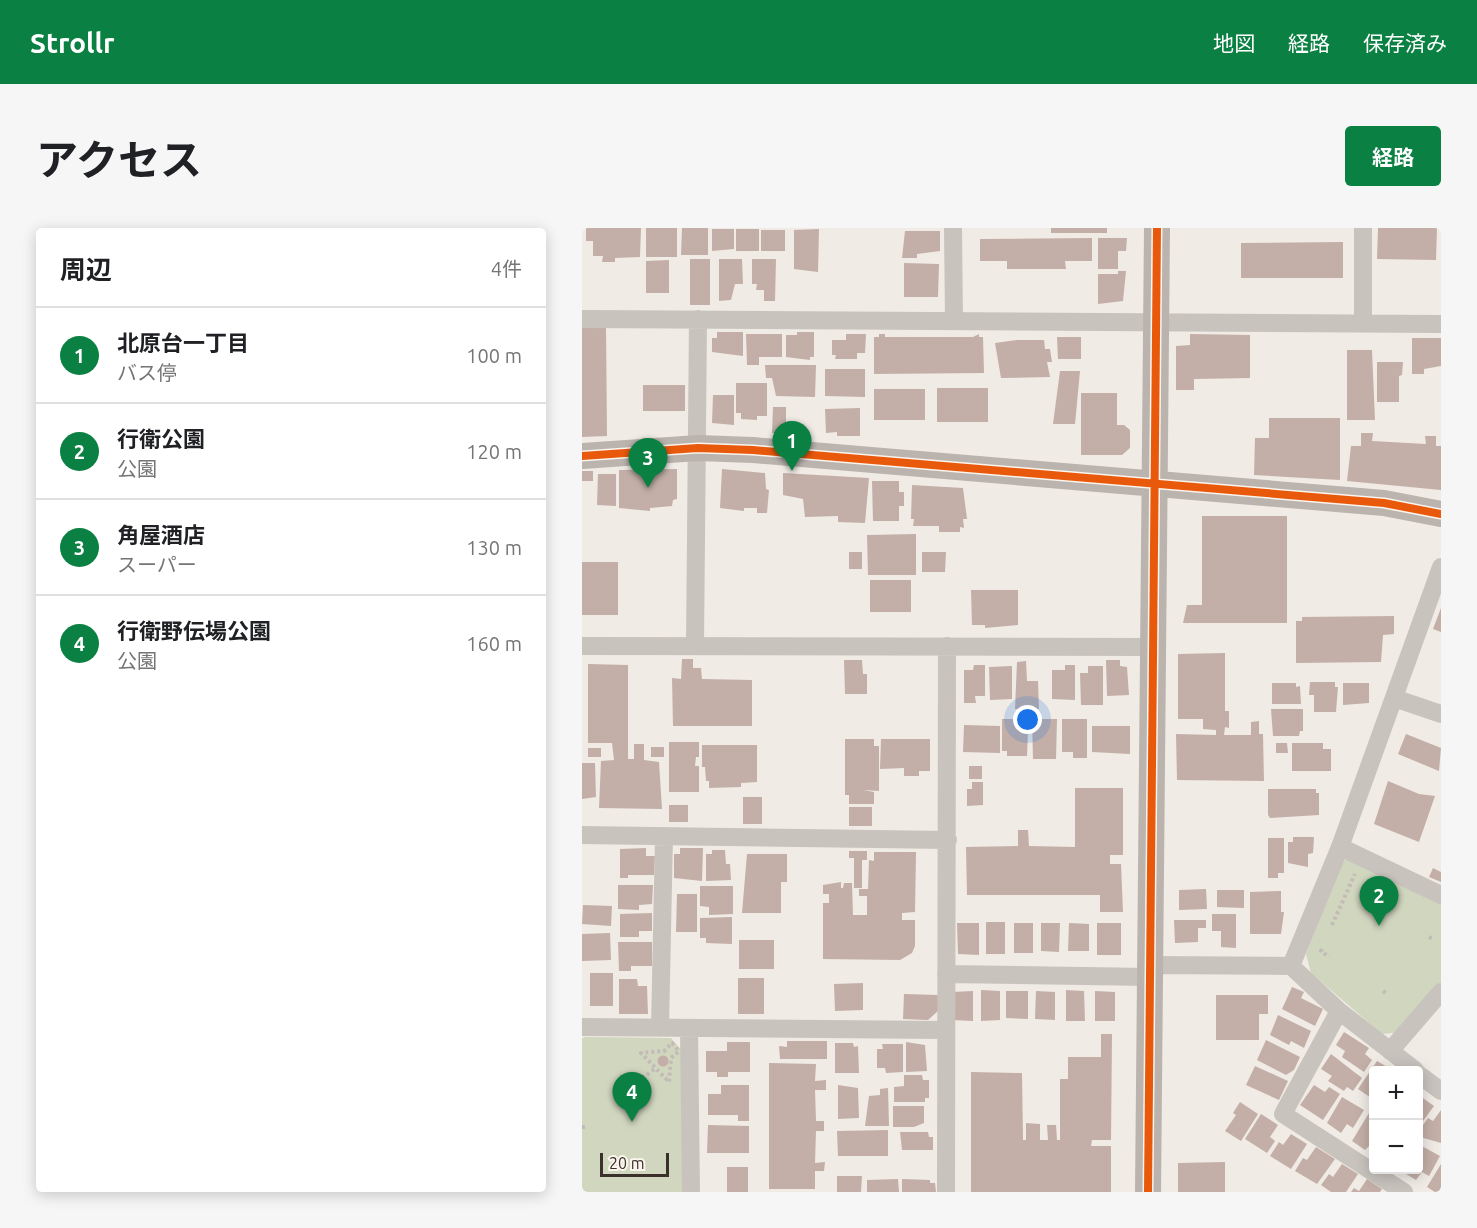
<!DOCTYPE html>
<html lang="ja">
<head>
<meta charset="utf-8">
<style>
	:root { --surface:#fff; --page:#f6f6f6; --text:#202124; --muted:#757577; --line:#e0e0e0; --accent:#0b8043 }
	body { margin:0; font-family:Ubuntu,"Noto Sans JP",sans-serif; background:var(--page); color:var(--text) }
	.controls { position:absolute; right:18px; bottom:18px; display:grid; overflow:hidden; border-radius:6px; box-shadow:0 3px 15px #0003 }
	.controls button { width:54px; height:54px; display:grid; place-items:center; padding:0; border:0; border-bottom:2px solid var(--line); background:var(--surface); color:var(--text); font:30px sans-serif }
	.scale { position:absolute; left:18px; bottom:15px; width:69px; box-sizing:border-box; padding-left:6px; border:3px solid #3b302b; border-top:0; font-size:16px; line-height:21px; white-space:nowrap; color:#3b302b; -webkit-text-stroke:4px #fbf5ee; paint-order:stroke }
	.you { position:absolute; left:446px; top:492px; width:21px; height:21px; margin:-15px; border:4px solid #fff; border-radius:50%; background:#1a73e8; box-shadow:0 0 0 9px #1a73e833 }
	.badge { display:grid; place-items:center; width:39px; height:39px; border-radius:50%; background:var(--accent); color:#fff; font-size:20px; font-weight:700 }
	.pin { position:absolute; translate:-50% -50px; filter:drop-shadow(0 2px 3px #0008) }
	.pin::after { content:''; position:absolute; top:32px; width:21px; height:18px; background:inherit; clip-path:polygon(0 0,100% 0,50% 100%) }
	.list { margin:0; padding:0; list-style:none }
	h2 { display:flex; justify-content:space-between; align-items:center; height:78px; margin:0; padding:0 24px; font-size:26px }
	h2 small { font-size:20px; font-weight:400; color:var(--muted) }
	.list li { display:grid; grid-template-columns:39px 1fr auto; gap:18px; align-items:center; box-sizing:border-box; height:96px; padding:0 24px; border-top:2px solid var(--line) }
	.list b { display:block; font-size:22px; white-space:nowrap }
	.list p { margin:0; font-size:20px; white-space:nowrap; color:var(--muted) }
	.list em { font-size:20px; font-style:normal; color:var(--muted) }
	.map { position:relative; flex:none; width:859px; height:964px; overflow:hidden; border-radius:6px }
	header { display:flex; align-items:center; gap:36px; box-sizing:border-box; height:84px; padding:0 30px; background:var(--accent); color:#fff }
	header strong { font-size:28px }
	nav { display:flex; gap:33px; margin-inline-start:auto; font-size:21px }
	.intro { display:flex; align-items:center; justify-content:space-between; box-sizing:border-box; height:144px; padding:0 36px }
	h1 { margin:0; font-size:42px }
	.button { padding:15px 27px; border-radius:6px; background:var(--accent); color:#fff; font-size:21px; font-weight:700 }
	main { display:flex; gap:36px; padding:0 36px }
	aside { flex:1; background:var(--surface); border-radius:6px; box-shadow:0 3px 15px #0003 }
	.map>svg:first-child { display:block }
</style>
</head>
<body>
<header>
<strong>Strollr</strong>
<nav><a>地図</a><a>経路</a><a>保存済み</a></nav>
</header>
<div class="intro"><h1>アクセス</h1><a class="button">経路</a></div>
<main>
<aside>
<h2>周辺<small>4件</small></h2>
<ul class="list">
<li><span class="badge">1</span><div><b>北原台一丁目</b><p>バス停</p></div><em>100 m</em></li>
<li><span class="badge">2</span><div><b>行衛公園</b><p>公園</p></div><em>120 m</em></li>
<li><span class="badge">3</span><div><b>角屋酒店</b><p>スーパー</p></div><em>130 m</em></li>
<li><span class="badge">4</span><div><b>行衛野伝場公園</b><p>公園</p></div><em>160 m</em></li>
</ul>
</aside>
<div class="map">
<svg width="859" height="964" viewBox="0 0 859 964">
	<rect width="100%" height="100%" fill="#f0ebe5"/>
	<path fill="#d1d6bf" d="M775,629L859,671V759L821,804L800,806L729,745L724,726L760,633Z
		M2,809L89,810L100,823V964H0V811Z"/>
	<path fill="#c3afa7" d="M4,0H59L58,29L33,30V34H20L21,28H11V13H4Z
		M64,0H95V29H64Z
		M100,0H126V27H99Z
		M469,0H525V5H469Z
		M796,0H855L854,32L795,31Z
		M130,1H152V21L130,23Z
		M154,1H177V23H154Z
		M237,1L236,44L212,41V2Z
		M179,2H203V23H179Z
		M323,3H358V23L335,26V30H320Z
		M510,10V33H483L484,41H425V33H398V11Z
		M516,10H545L544,23H536V41H516Z
		M761,14V50H659V15Z
		M108,31H128V77H108Z
		M137,31H160L161,56H153L149,72L137,73Z
		M170,31H194L193,73H182V62H174L175,56H170Z
		M87,32V65H64V33Z
		M322,35L357,36L356,69H322Z
		M536,43H544L541,73L516,76V46H536Z
		M0,100H24L25,208L0,209Z
		M135,104H161V128L130,124V110H135Z
		M215,104H232V129H228V132L204,129V107H215Z
		M164,106H200V129H177V137H165Z
		M264,106H284L283,125H275V131H253L254,127H250V112H264Z
		M297,106H303V109H391L397,106V109H401L402,145L292,146V109H297Z
		M608,106L668,107V150L612,151V162H594V118L608,117Z
		M475,109H499V131H476Z
		M830,110H859V138L842,141V146H830Z
		M435,112H462L463,121H468L470,134H465L468,149L419,150L413,115Z
		M765,122H790L793,192H765Z
		M795,134H821L820,147L817,148V174H795Z
		M183,137H234L233,169L194,168L190,150H184Z
		M243,141H283V169L243,168Z
		M478,143H498L493,196H471Z
		M154,155H185V188H175V192L159,191V185H154Z
		M61,157H103V183H61Z
		M355,160H406V194H355Z
		M292,161H343V192H292Z
		M499,165H535V197H542L548,202V220L540,227H499Z
		M131,167H152V197L130,195Z
		M191,179H204V205H190Z
		M278,180V208H255V204L244,205L243,181Z
		M687,190H758V252L672,247L673,210H687Z
		M779,205H791L790,213L844,216L843,208H854V218H859V262L765,253L769,218H779Z
		M95,241V271L91,272L90,278L68,280V283L37,280V242Z
		M140,241L183,245L184,261L187,262L185,285H175V280H162V283L138,280Z
		M0,243H11V253H0Z
		M201,245L287,250L283,295L256,294V288L223,289L221,271L201,267Z
		M16,246H34V278L15,277Z
		M290,253H317V264H322V278H317V293H291Z
		M330,257L381,260L385,291H381L382,300L378,299V304H357V298H331L332,291H329Z
		M620,288H705V395H601L605,377H620Z
		M334,306V347H286L285,307Z
		M267,324H280V341H267Z
		M340,324H364L363,344H340Z
		M0,334H36V387H0Z
		M288,352H329V384H288Z
		M389,362H436V397L403,400V397H390Z
		M859,380V404L851,401Z
		M812,388V406L801,407L799,434L714,435V393H720V389Z
		M643,425V483H647V500L643,499L642,507H669V494L677,493V506H681L682,553L595,552L594,506L634,507V502L621,501V491H596V426Z
		M100,431H111V440H119L120,451L170,452V498H91L90,450L99,451Z
		M262,432H280L281,446H285V466H263Z
		M524,432H538V438L545,439L547,467L525,468Z
		M444,433L445,453H456L457,481H433L435,434Z
		M6,436L46,437V531H52V516H62V532L77,534L80,581L17,580L19,533L32,532L30,515H6Z
		M392,437H403V468H393L394,475H382V442H391Z
		M483,437H493V472L470,471V442H483Z
		M430,438V471L408,472L407,439Z
		M506,438H521V477H499L498,445H506Z
		M728,454H753V459H756L754,484H732V467H727Z
		M690,455H714V459L718,458L719,476H690Z
		M761,455H787V475L761,477Z
		M689,481H721V503H718L717,508H691Z
		M420,491H441V503H446L445,528H425V523H420Z
		M450,491H475L474,531H451Z
		M480,491H505V530H491V524H480Z
		M382,497L418,498V525L381,524Z
		M510,498H548V526L510,524Z
		M824,506L859,520L857,543L816,526Z
		M263,511H292V518H297V563L281,562L292,564V576H267V567H263Z
		M299,511H348V543H337V548H322V540L298,541Z
		M87,514H117V529H114L113,538H117V564H87Z
		M694,515H705L706,525H694Z
		M710,515H741V521H749V543H710Z
		M120,517H175V554L159,555V559L127,560V553H124L123,539H120Z
		M69,519H82V529H69Z
		M6,520H19V529H6Z
		M0,535H13L14,569L0,571Z
		M387,538H400V551H387Z
		M806,553L837,566L853,568L837,614L792,596Z
		M390,554H401V577L385,578V561H390Z
		M493,560H541V627H528V636H539L541,684H518V667H385L384,619L436,618V602H446L447,618L493,619Z
		M686,561H734V565H737V587L688,590L686,587Z
		M161,569H180V596H161Z
		M87,577H106V594H87Z
		M267,579H290V598H267Z
		M711,609H732L731,625L726,626V639L706,635V614H711Z
		M686,610H702V645H696V650H686Z
		M64,620V628H73L72,647H46V650H38V621Z
		M98,620H121L120,653L92,650V626H98Z
		M130,622H143L144,636H148L149,652L124,653V626H130Z
		M267,623H285V632H280V660H272V630H267Z
		M292,624H334L333,684L320,685V692H333V718L330,725L318,732L241,731V675H247V666H241V657L259,654V660H261L262,655H270L271,687H285V668H277V661H286L287,632L292,633Z
		M165,626H205V654H199V685H160Z
		M851,640L859,644V654L847,649Z
		M36,657H71L70,676L57,677V682L36,681Z
		M118,658H151V686L127,687V679L118,678Z
		M624,661L625,681L597,682V662Z
		M635,662H662V680L635,679Z
		M699,663V684H702L699,706H668V664Z
		M95,666H115V704H94Z
		M1,677L30,678L29,698L0,696Z
		M70,685V703H57V709H38V686Z
		M630,686H654V720L639,719V703H630Z
		M150,689V716L124,715V710H118V690Z
		M592,692H624V700H616V714L593,715Z
		M404,694H423V726H404Z
		M375,695H397V727L376,726Z
		M432,695H451V725H432Z
		M459,695H478L477,724L459,723Z
		M487,695L507,696V723H486Z
		M515,695H539V727H515Z
		M28,705L29,732L0,733V706Z
		M157,712H192V741H157Z
		M36,714H70V738H49V743H37Z
		M8,745H31V778H8Z
		M156,750H182V786H156Z
		M37,751H55L56,758H65L66,786H37Z
		M281,755V782L253,783L252,756Z
		M710,759L722,764L719,770L741,781L733,798L700,781Z
		M399,762L418,763V792L399,793Z
		M484,762L502,763L503,793H484Z
		M391,763V793L369,792L370,764Z
		M424,763H446V791L424,790Z
		M454,763L473,764V792L453,791Z
		M513,763L533,764V793H513Z
		M322,766L357,767V782L346,792L321,791Z
		M634,767H686V786H677V812H634Z
		M696,787L729,803L722,820L709,813L707,817L688,807Z
		M762,804L787,820L783,826L790,832L782,844L760,829L763,823L754,817Z
		M519,806H530L529,912H510L509,918H529V964H389V844L440,845L441,912H444V895L458,896V912H466L465,897H474L475,912H478V851H486V829H519Z
		M684,812L718,829L712,842L704,847L675,832Z
		M205,813H245V831H198L197,818L205,819Z
		M145,814H168V844H146V849H135V844H124V823H145Z
		M324,814L343,817L345,843L324,844Z
		M253,815H271L272,819L276,818L277,845H253Z
		M300,816H321V844L304,845L303,840H295V821H301Z
		M749,826L780,850L771,863L765,859L762,863L746,853L750,848L739,841Z
		M75.5 833a5.5 5.5 0 1 1 11 0a5.5 5.5 0 1 1-11 0Z
		M795,833L807,840L792,842V872L776,861Z
		M187,835L234,836L233,853L244,852V862H233L234,893H242V903H234L233,935L243,934L242,943H233V961H187Z
		M673,838L706,853L697,872L664,857Z
		M322,847H340L341,852H347V870H343V874H312V859L322,858Z
		M139,857H167V893H156V887H126V866H139Z
		M256,857L276,860L277,890L256,891Z
		M732,857L743,864L747,859L758,866L741,892L718,877Z
		M306,860L307,898H283L287,868L298,867V861Z
		M838,868L852,878L836,900V869Z
		M760,869L782,882L771,900L765,896L759,905L745,895Z
		M658,874L676,886L659,913L643,903L654,887L651,885Z
		M311,878H342V895L332,899H311Z
		M859,882V915L838,909V901L846,890L851,893Z
		M787,885L792,887V913L783,922L770,913Z
		M679,886L696,897L688,909L693,913L685,925L663,911Z
		M126,897L167,898V925H125Z
		M306,902V928H256L255,903Z
		M318,904H346L347,909H351V922H320Z
		M709,906L725,916L709,941L688,928L697,914L701,917Z
		M836,916L858,928L847,948L840,944L834,952L819,943L836,942Z
		M734,919L753,931L735,956L713,943L721,930L725,932Z
		M643,934V964H596V935Z
		M760,936L776,946L764,964H749L739,957L747,946L751,949Z
		M859,936V964H853L845,959Z
		M145,939H166V964H145Z
		M255,948H280L279,964H255Z
		M316,951L317,964H285V952Z
		M320,951L348,952V955H353L354,964H320Z
		M785,951L800,961L798,964H769L772,960L777,963Z"/>
	<g fill="none" stroke-linecap="round" stroke-linejoin="round">
		<path stroke="#c2bbb6" stroke-width="4" stroke-dasharray="3 3" stroke-linecap="butt" d="M791,657L799,668
			M750,697L773,646
			M847,709L851,711
			M740,721L739,723L747,729
			M801,763L805,766
			M90,815L97,823L89,830L87,854L59,825L82,823Z
			M60,850L74,840
			M0,899H6"/>
		<path stroke="#c9c3be" stroke-width="18" d="M371,0L372,93
			M781,0V94
			M0,91L859,96
			M0,418L570,419
			M113,418L116,91
			M812,470L859,486
			M0,607L366,612
			M758,619L859,667
			M568,737L709,738L757,783L833,842
			M709,738L758,619L859,339
			M364,746L568,749
			M757,783L701,886L822,964
			M0,799L363,802
			M78,800L82,608
			M107,801L109,964
			M808,823L859,764
			M836,846L859,863
			M364,964L365,418"/>
		<path stroke="#bab3ae" stroke-width="26" d="M0,228L116,220L171,222L802,275L859,286
			M566,964L575,0"/>
		<defs>
			<path id="cycleway" d="M0,228L116,220L171,222L802,275L859,286
				M566,964L575,0"/>
		</defs>
		<use href="#cycleway" stroke="#fbf5ee" stroke-width="11"/>
		<use href="#cycleway" stroke="#e8590c" stroke-width="8"/>
	</g>
</svg>
<div class="controls">
<button>+</button>
<button>−</button>
</div>
<div class="scale">20 m</div>
<div class="you"></div>
<div class="pin badge" style="left:210px;top:243px">1</div>
<div class="pin badge" style="left:797px;top:698px">2</div>
<div class="pin badge" style="left:66px;top:260px">3</div>
<div class="pin badge" style="left:50px;top:894px">4</div>
</div>
</main>
</body>
</html>
